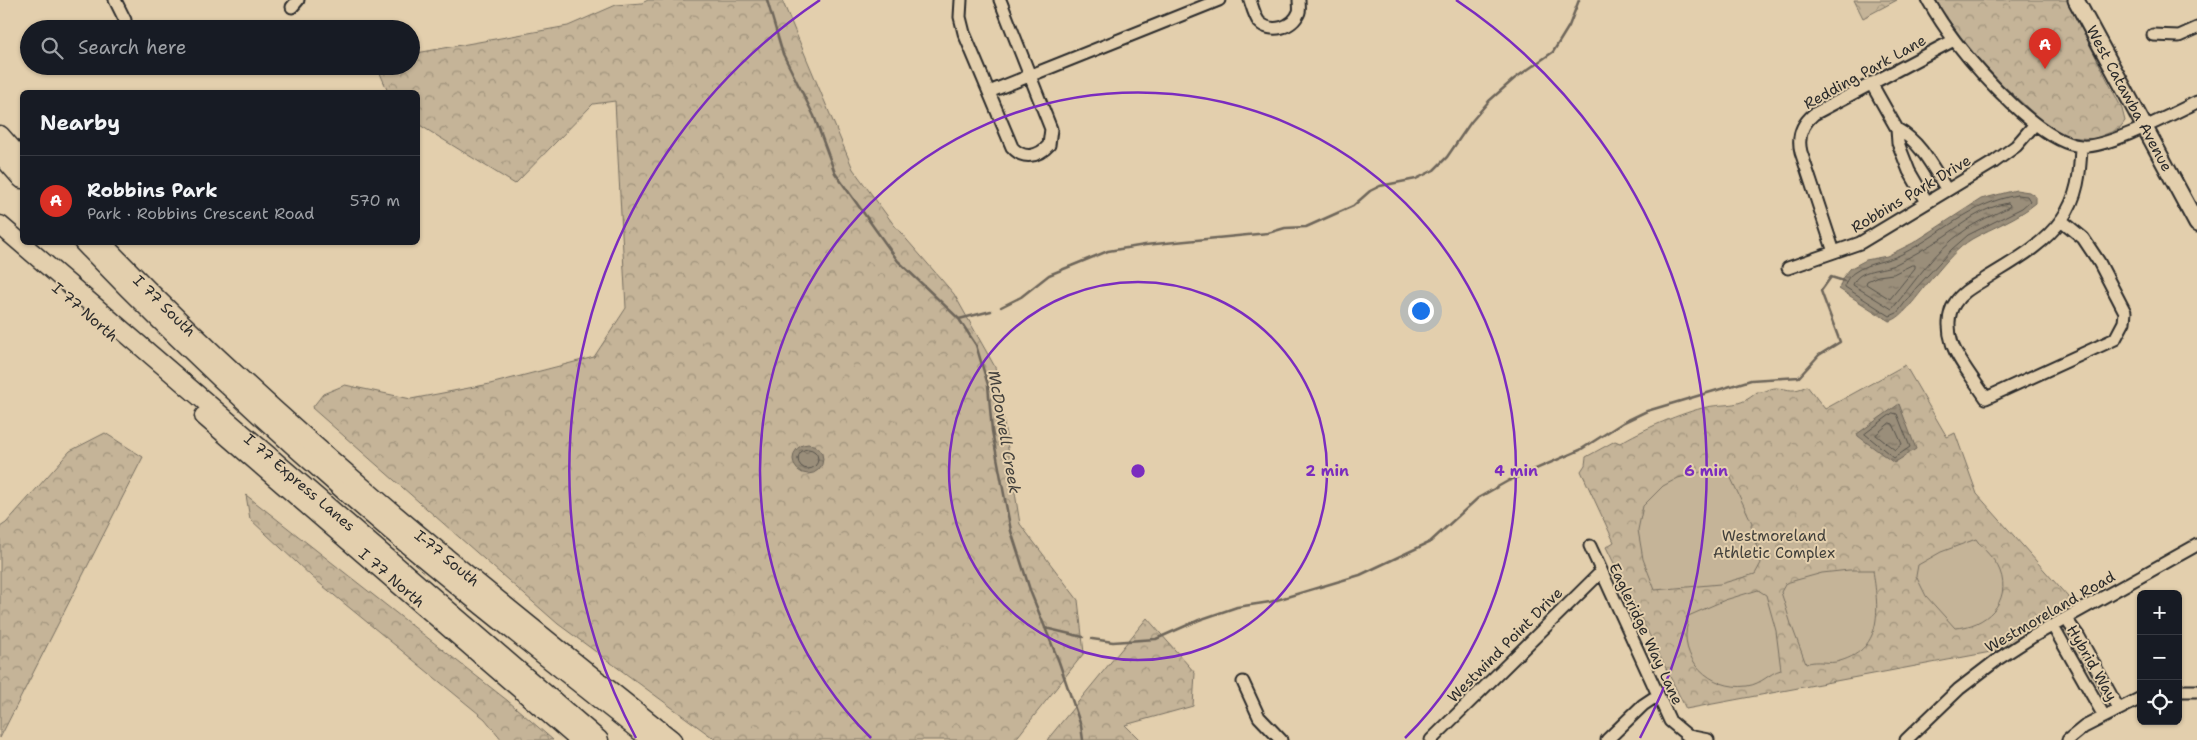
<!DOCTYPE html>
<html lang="en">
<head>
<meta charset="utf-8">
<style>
	:root { --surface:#171b24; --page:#20242c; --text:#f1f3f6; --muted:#9ea1a6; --line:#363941; --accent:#d93025 }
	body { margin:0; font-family:"Shantell Sans",sans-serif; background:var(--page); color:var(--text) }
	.controls { position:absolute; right:15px; bottom:15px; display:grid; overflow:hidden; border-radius:8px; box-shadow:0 1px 4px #0004 }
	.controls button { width:45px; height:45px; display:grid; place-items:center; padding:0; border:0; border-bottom:1px solid var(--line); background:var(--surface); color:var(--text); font:25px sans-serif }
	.you { position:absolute; left:1420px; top:310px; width:18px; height:18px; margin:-12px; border:4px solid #fff; border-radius:50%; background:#1a73e8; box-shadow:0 0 0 8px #1a73e833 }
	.badge { display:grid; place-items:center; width:32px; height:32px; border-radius:50%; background:var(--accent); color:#fff; font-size:16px; font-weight:700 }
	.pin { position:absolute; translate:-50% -41px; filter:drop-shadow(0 1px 2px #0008) }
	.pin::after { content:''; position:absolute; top:26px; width:18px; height:15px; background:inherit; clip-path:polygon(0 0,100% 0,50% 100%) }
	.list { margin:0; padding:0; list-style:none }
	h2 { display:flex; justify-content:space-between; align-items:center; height:65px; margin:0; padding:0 20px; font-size:21px }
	h2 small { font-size:16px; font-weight:400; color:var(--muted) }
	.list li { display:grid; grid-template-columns:32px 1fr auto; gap:15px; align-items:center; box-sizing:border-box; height:90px; padding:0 20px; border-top:1px solid var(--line) }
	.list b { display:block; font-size:19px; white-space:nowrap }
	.list p { margin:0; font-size:16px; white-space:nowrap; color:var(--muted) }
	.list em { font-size:16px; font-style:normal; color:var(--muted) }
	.icon { flex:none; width:28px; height:28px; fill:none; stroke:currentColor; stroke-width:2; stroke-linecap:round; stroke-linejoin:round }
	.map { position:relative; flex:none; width:2197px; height:740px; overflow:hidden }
	.search { position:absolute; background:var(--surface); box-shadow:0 1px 4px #0004; left:20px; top:20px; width:400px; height:55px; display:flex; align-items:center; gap:12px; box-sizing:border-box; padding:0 18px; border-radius:28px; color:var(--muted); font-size:19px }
	.panel { position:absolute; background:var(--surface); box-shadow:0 1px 4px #0004; left:20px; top:90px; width:400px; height:155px; border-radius:8px }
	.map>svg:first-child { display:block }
</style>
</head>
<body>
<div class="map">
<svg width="2197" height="740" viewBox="0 0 2197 740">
	<defs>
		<pattern id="forest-crowns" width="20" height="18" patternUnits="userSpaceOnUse" patternTransform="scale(1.25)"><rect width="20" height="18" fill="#c5b498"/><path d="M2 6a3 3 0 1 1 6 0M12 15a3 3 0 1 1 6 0" fill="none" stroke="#a0937c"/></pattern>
		<pattern id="water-ripples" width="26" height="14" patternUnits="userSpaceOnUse" patternTransform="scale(1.25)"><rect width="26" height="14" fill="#9a8e7a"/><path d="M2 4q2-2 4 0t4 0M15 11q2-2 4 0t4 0" fill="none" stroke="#7e7464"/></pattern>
	</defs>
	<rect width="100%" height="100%" fill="#e3cfad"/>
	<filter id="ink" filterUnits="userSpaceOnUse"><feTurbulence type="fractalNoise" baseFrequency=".02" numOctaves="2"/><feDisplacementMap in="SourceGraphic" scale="10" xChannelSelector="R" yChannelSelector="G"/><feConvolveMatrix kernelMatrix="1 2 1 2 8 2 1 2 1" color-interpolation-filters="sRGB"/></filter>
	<g filter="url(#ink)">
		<path fill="url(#forest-crowns)" stroke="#787062" d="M648,0H782L853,169L894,225L954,294L995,367L1020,524L1078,600L1084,653L1015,740H716L558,624L312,408L323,394L345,385L411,399L490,384L594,357L626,308L615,101L593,104L515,184L418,124V92H388L377,66H411V54L568,26L616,5L642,3Z
			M1854,0H1897L1863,18Z
			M1934,0H2067L2122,109L2125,121L2119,129L2093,139L2068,137L2042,121L2003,85L1972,52Z
			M1905,365L1947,437L1955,433L1977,494L2075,605L1996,651L1686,709L1606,547L1614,542L1581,471L1585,465L1586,457L1615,441L1620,443C1641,430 1683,412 1707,407C1727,403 1740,408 1757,392C1765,393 1769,388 1776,388C1791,389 1792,393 1807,386L1825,409Z
			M105,433L143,457L0,738V527L6,523L70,451Z
			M246,495L508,701L553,740H502L485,719L312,577L250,519Z
			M1147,618L1195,673L1193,706L1125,725L1140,740H1047Z"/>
		<path fill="#c5b498" stroke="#787062" d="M1717,471L1729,474L1752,523L1751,525L1761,563L1755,574L1720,584L1655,590L1643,559L1638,530L1643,506L1663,486L1678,478L1701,472Z
			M1976,539C1983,550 1995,558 2000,571C2012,602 1985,627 1955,628L1926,596L1916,576L1918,565L1941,552Z
			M1849,570H1873C1878,606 1885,648 1840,661C1829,665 1817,659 1806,664L1791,624L1781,592L1786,583L1822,573Z
			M1758,590L1766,595L1776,631L1781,670C1769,673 1762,684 1747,686C1711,691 1677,658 1688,622L1686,617L1725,600Z"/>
		<path fill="url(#water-ripples)" stroke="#6e665a" d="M2016,190L2029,192L2036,197V203C2017,219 1993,227 1972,239C1957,248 1945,263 1934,276C1923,287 1903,320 1889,321L1839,289L1843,277L1851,268L1866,260L1887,256L1913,243L1981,199Z
			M1899,404L1916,449L1894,463L1858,436L1857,434Z
			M793 459a15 15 0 1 1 30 0a15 15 0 1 1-30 0Z"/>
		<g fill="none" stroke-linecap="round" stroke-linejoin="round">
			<path stroke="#57534b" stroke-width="1" d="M2017,195L2027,196L2030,201L2022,208L1968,235L1952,249L1916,288L1897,313L1890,316L1845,287C1845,281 1850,275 1855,272C1869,262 1887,262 1902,254C1944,233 1968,204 2017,195Z
				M2008,203L2010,205L2009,207C1994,215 1977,221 1964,231C1934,251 1915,282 1892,309L1853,285C1858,268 1883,271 1896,264C1912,256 1928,247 1943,237C1964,223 1983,207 2008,203Z
				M1912,265H1915V268L1890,299L1866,284L1867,281L1878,276L1893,274Z
				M1893,413L1897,414L1910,447L1894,458L1865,434Z
				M1890,423L1893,424L1902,444L1895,450L1876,435Z
				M798 459a10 10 0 1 1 20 0a10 10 0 1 1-20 0Z"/>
			<path stroke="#6e665a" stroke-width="2.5" d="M767,0L783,54L814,116L835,173L898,261L959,319L976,345L988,385L992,431L1011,531L1031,593L1059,662L1081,726L1083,740
				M1001,307L1021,297L1049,275L1108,251L1145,245L1268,233L1285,228L1306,227L1353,206L1370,191L1380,186L1416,179L1434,170L1447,157L1471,122L1489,101L1514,79L1553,52L1569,26L1579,0
				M959,319L991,311
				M1045,628L1083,637
				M1092,639L1113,642L1156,639L1199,620L1237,607L1270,602L1360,575L1430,542L1478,498L1508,481L1580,450L1624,422L1647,411L1751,380L1799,377L1819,355L1840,342L1821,291L1831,277L1844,281"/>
			<defs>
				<path id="minor" d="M115,0L125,20
					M961,0L960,17L964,33L1012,147C1023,160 1038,157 1049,145L1051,129L1000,0
					M1250,0C1252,6 1255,17 1259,22C1271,34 1293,28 1299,12C1300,9 1299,3 1299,0
					M1928,0C1936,14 1945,28 1955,41C1979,72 2041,143 2081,146C2106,149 2172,114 2197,102
					M292,7L298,0
					M2153,35L2179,36L2197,28
					M1871,83L1897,129L1898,143L1909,171L1927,202
					M989,92L1219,0
					M1897,129C1921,142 1933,168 1947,190
					M2061,220L2083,238L2099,262L2125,312L2124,322L2115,339L1986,398C1977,384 1956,358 1952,343C1948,331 1947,314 1955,303C1962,292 1974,286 1985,279C2012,262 2043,246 2062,219C2078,197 2080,173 2081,147
					M1834,252L1801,152C1797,136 1802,124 1814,114L1954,40
					M1788,268L1860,243L1994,162L2016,146L2035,124
					M1590,546L1670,721L1688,736L1708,740
					M2066,619L2079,637L2118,708
					M2053,626L2104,716
					M1243,682L1259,717L1281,740
					M2178,691H2197
					M1431,740L1601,572
					M1607,740L1643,705L1658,695
					M1906,740L1959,689L1998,659L2032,637L2197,545
					M2068,740L2084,727L2141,698"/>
				<g id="major">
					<path id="s1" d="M2076,0L2197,224"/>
				</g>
				<g id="highway">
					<path d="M0,135L22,160"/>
					<path d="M0,154L22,179"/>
					<path id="s2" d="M0,225L599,740"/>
					<path d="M83,242C167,330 256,414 347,493C446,579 549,659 651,740"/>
					<path id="s3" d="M101,242C276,425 474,582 672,740"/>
					<path id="s4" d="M204,416L579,740"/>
				</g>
			</defs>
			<use href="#minor" stroke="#2b2b2b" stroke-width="15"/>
			<use href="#major" stroke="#2b2b2b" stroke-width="19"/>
			<use href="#highway" stroke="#2b2b2b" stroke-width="21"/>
			<use href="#minor" stroke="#e3cfad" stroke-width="11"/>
			<use href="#major" stroke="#e3cfad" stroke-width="15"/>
			<use href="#highway" stroke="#e3cfad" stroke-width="18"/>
		</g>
	</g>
	<g fill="none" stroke="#7b2cbf" stroke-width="2.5">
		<circle cx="1138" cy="471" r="189"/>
		<path d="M871 738A378 378 0 1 1 1405 738"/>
		<path d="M636 738A568 568 0 0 1 820 0M1456 0A568 568 0 0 1 1640 738"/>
	</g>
	<g text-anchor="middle" stroke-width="4" stroke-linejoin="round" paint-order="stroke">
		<g font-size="15" fill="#2b2b2b" stroke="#e3cfad">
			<text transform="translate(1865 72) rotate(-29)" y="5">Redding Park Lane</text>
			<text dy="5" stroke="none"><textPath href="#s1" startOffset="112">West Catawba Avenue</textPath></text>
			<text transform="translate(1911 194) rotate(-31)" y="5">Robbins Park Drive</text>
			<text dy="5" stroke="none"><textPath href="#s3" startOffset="90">I 77 South</textPath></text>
			<text transform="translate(85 312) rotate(41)" y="5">I 77 North</text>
			<text dy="5" stroke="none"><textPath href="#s2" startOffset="395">I 77 Express Lanes</textPath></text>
			<text dy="5" stroke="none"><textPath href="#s3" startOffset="469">I-77 South</textPath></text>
			<text dy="5" stroke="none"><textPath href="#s4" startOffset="248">I 77 North</textPath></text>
			<text transform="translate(2050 612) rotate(-30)" y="5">Westmoreland Road</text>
			<text transform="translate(1646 634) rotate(65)" y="5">Eagleridge Way Lane</text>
			<text transform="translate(1505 645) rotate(-45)" y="5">Westwind Point Drive</text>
			<text transform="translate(2092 663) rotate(60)" y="5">Hybrid Way</text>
		</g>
		<g font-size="15" fill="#42403b" stroke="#e3cfad">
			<text x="1774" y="541">Westmoreland<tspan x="1774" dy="17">Athletic Complex</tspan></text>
		</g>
		<g font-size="16" font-style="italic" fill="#413f3b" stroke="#e3cfad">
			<text transform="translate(1005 432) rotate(80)" y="6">McDowell Creek</text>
		</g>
	</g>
	<circle cx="1138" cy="471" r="8" fill="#7b2cbf" stroke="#e3cfad" stroke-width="2.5"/>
	<g font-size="15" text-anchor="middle" font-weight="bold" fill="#7b2cbf" stroke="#e3cfad" stroke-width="4" stroke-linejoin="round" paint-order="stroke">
		<text x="1327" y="476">2 min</text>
		<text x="1516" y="476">4 min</text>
		<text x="1706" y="476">6 min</text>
	</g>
</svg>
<div class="controls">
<button>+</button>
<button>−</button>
<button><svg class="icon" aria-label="locate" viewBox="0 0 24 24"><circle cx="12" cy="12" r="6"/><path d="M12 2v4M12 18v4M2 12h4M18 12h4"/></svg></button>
</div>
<div class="you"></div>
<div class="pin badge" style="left:2045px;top:69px">A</div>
<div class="search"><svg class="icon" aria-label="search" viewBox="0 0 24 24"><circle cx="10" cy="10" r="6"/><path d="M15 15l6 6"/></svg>Search here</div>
<section class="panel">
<h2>Nearby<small></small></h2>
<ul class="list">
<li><span class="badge">A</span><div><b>Robbins Park</b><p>Park · Robbins Crescent Road</p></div><em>570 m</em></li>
</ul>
</section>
</div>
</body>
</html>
